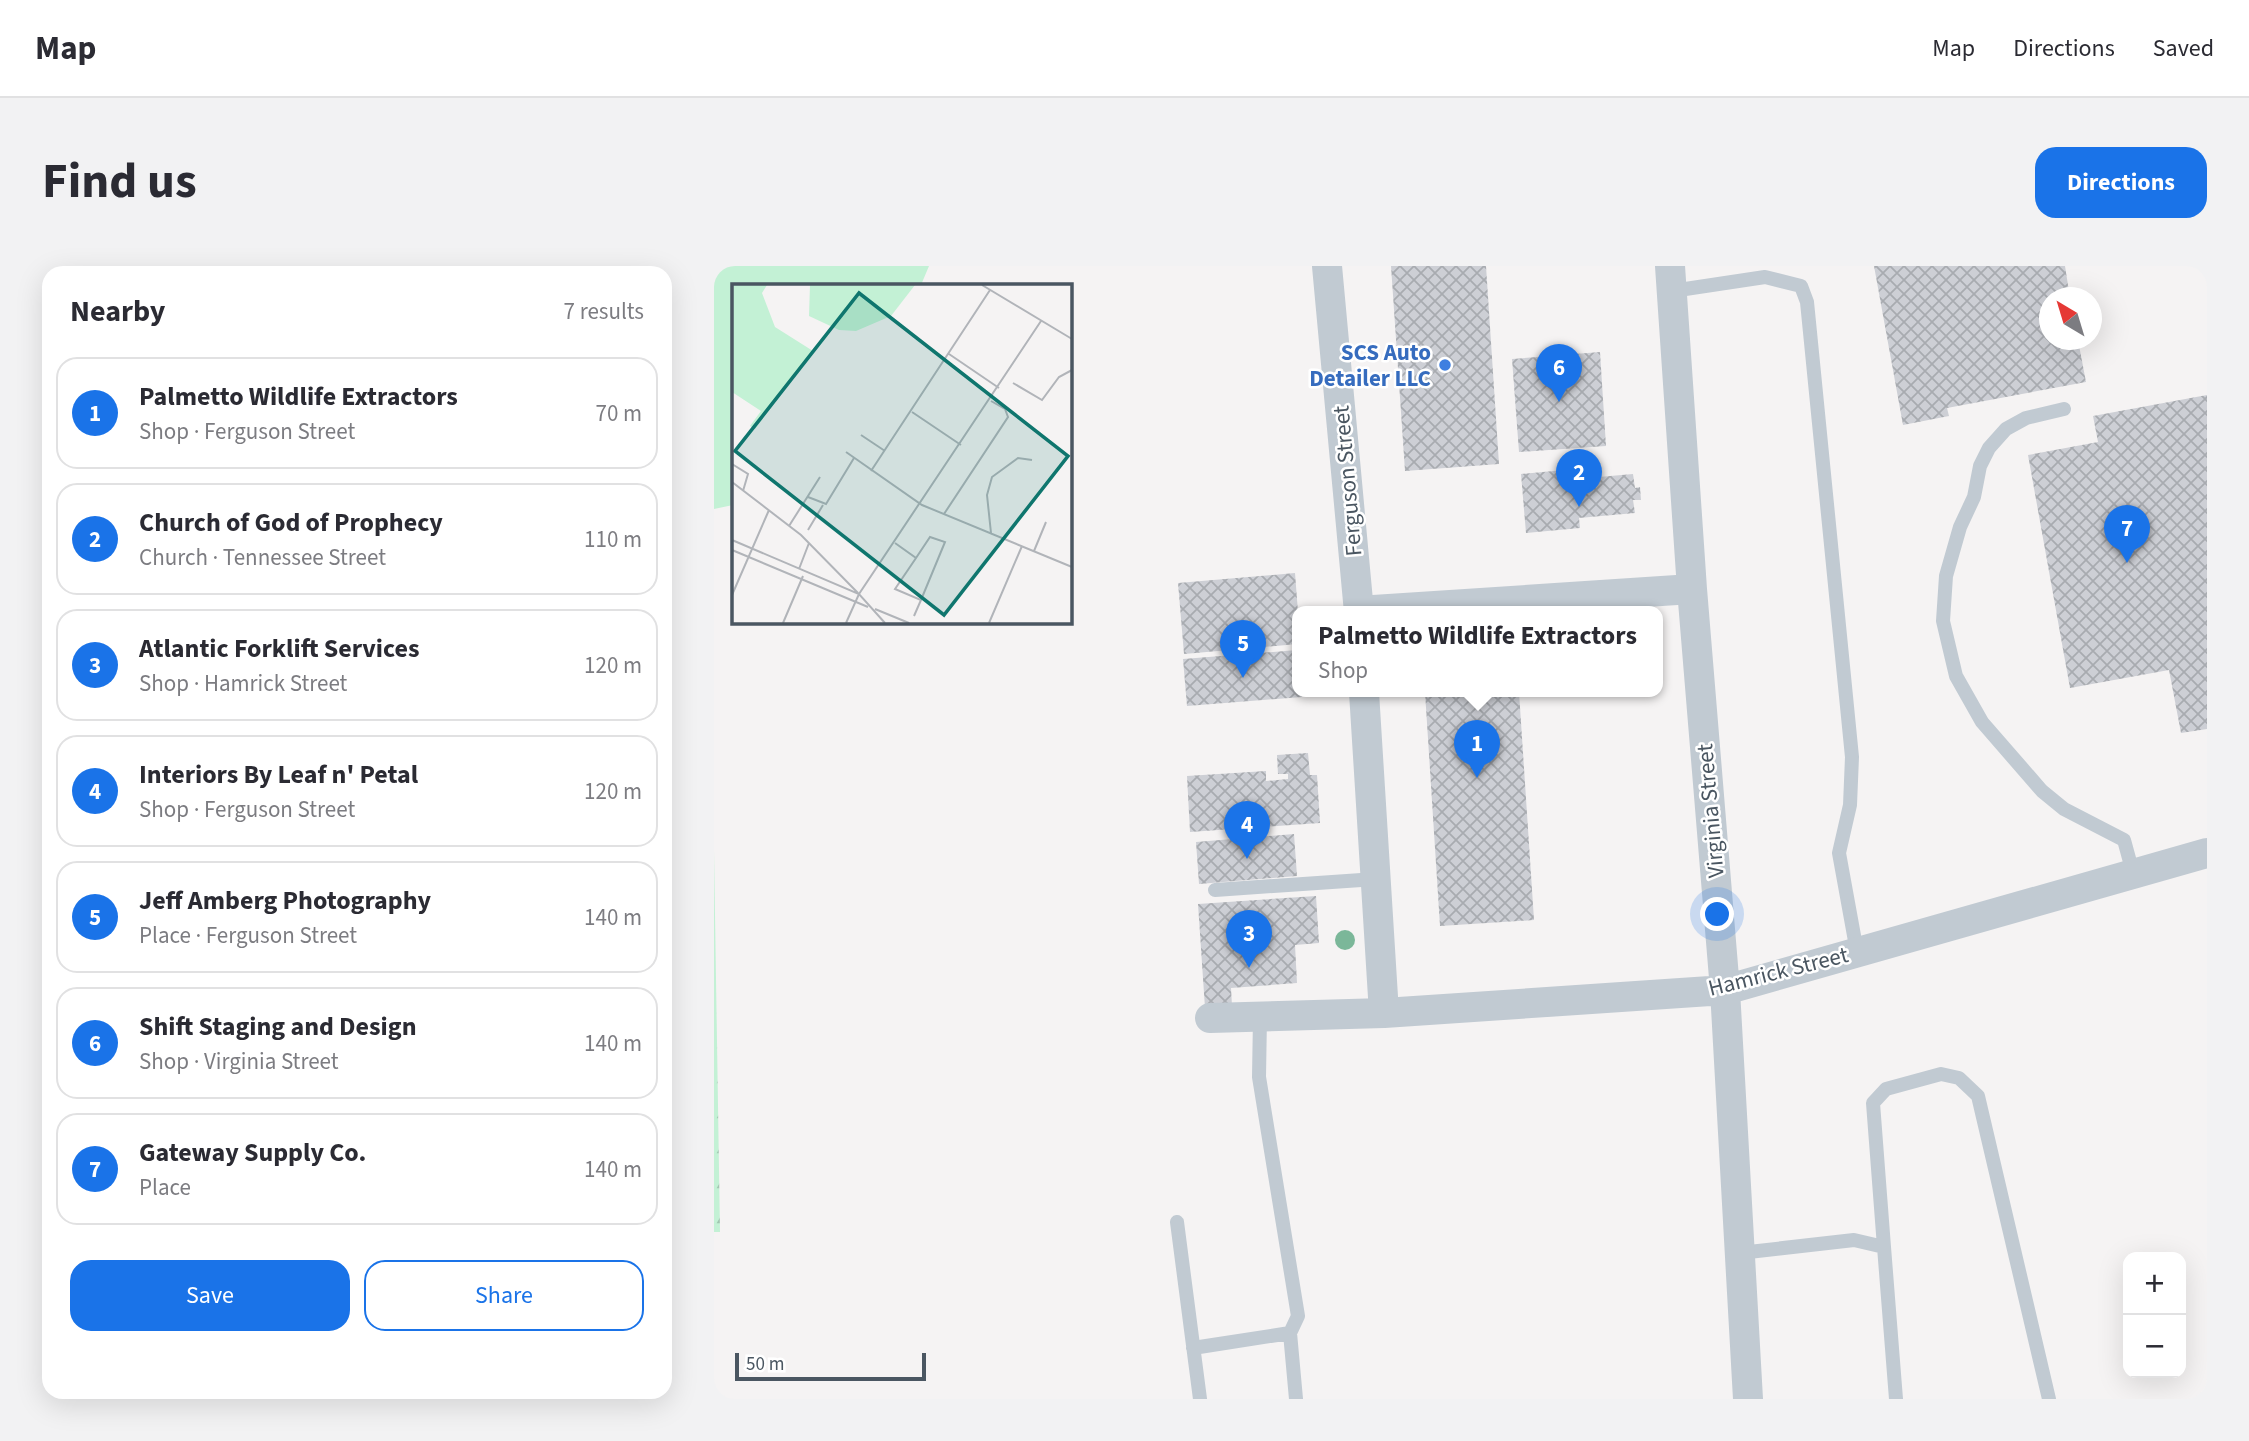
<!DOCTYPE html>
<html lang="en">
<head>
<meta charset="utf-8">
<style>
	:root { --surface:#fff; --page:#f2f2f3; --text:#2b2b33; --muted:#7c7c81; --line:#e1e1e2; --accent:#1a73e8 }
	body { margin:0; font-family:"Source Sans 3",sans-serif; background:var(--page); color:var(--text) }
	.controls { position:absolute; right:21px; bottom:21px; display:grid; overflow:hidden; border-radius:14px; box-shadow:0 7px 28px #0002 }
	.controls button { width:63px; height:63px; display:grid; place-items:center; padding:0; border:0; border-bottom:2px solid var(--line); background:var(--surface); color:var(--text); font:35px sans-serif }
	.compass { position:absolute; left:1325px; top:21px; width:63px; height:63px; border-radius:50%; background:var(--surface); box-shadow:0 7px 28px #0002; rotate:322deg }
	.scale { position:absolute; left:21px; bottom:18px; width:191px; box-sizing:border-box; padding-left:7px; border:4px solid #4a5661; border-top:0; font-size:19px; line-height:24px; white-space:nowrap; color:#4a5661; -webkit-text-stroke:5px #fff; paint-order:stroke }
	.you { position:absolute; left:1004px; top:649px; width:24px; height:24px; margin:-18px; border:5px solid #fff; border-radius:50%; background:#1a73e8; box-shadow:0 0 0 10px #1a73e833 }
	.badge { display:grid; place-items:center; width:46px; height:46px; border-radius:50%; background:var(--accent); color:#fff; font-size:23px; font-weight:700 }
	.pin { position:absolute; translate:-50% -58px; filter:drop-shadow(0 2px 4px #0008) }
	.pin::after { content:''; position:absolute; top:37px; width:24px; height:21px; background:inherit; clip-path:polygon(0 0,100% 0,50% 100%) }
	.popup { position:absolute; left:578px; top:340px; width:371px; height:91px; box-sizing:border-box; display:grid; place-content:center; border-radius:14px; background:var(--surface); filter:drop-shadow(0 2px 5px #0005); font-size:23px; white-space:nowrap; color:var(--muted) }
	.popup b { font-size:26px; color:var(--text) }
	.popup::after { content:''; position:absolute; left:50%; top:100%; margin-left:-14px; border:14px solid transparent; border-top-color:var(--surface) }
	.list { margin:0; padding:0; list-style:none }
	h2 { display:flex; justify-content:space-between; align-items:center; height:91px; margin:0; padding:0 28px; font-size:30px }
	h2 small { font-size:23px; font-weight:400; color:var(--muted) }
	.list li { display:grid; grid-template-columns:46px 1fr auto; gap:21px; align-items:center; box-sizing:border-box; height:112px; margin:0 14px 14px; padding:0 14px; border:2px solid var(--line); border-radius:21px }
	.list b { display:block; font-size:26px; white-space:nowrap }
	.list p { margin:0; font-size:23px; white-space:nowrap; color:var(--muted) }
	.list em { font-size:23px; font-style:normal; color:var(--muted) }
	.actions { display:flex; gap:14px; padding:21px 28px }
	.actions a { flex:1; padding:16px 0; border:2px solid var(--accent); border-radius:21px; text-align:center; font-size:24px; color:var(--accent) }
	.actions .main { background:var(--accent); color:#fff }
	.map { position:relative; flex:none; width:1493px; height:1133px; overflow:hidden; border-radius:21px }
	header { display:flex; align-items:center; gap:42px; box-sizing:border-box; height:98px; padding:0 35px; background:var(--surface); border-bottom:2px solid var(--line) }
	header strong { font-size:33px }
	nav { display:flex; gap:38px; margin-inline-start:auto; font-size:24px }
	.intro { display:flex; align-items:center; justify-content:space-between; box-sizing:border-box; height:168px; padding:0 42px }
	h1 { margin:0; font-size:49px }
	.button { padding:18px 32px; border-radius:21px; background:var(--accent); color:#fff; font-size:24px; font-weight:700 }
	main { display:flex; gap:42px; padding:0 42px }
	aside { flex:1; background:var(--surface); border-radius:21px; box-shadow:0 7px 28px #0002 }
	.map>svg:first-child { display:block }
</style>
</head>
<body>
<header>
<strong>Map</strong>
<nav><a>Map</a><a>Directions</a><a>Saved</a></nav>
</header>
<div class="intro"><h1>Find us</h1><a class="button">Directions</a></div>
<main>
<aside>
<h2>Nearby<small>7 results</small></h2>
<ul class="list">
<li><span class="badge">1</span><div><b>Palmetto Wildlife Extractors</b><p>Shop · Ferguson Street</p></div><em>70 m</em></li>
<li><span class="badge">2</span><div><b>Church of God of Prophecy</b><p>Church · Tennessee Street</p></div><em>110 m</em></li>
<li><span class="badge">3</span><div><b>Atlantic Forklift Services</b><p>Shop · Hamrick Street</p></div><em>120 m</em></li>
<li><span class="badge">4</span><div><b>Interiors By Leaf n' Petal</b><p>Shop · Ferguson Street</p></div><em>120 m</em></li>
<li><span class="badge">5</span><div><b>Jeff Amberg Photography</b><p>Place · Ferguson Street</p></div><em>140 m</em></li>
<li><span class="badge">6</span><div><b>Shift Staging and Design</b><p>Shop · Virginia Street</p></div><em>140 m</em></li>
<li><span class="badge">7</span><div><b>Gateway Supply Co.</b><p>Place</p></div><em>140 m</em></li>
</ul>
<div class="actions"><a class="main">Save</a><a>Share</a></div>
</aside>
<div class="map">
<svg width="1493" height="1133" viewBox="0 0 1493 1133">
	<defs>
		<pattern id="forest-firs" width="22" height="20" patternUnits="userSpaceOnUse" patternTransform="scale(1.75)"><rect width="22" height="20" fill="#c3f1d5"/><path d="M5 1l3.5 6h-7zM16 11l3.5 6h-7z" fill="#a0c6b0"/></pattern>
		<pattern id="building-cross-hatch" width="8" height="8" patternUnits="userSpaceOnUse" patternTransform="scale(1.75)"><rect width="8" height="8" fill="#cdcfd5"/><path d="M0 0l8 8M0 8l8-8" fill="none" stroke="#a8abb0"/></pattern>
	</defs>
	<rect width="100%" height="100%" fill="#f5f3f3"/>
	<path fill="#c3f1d5" d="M0,0H215L207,19H19V239L0,243Z"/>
	<path fill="url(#forest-firs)" d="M0,585L6,966H0Z"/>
	<path fill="url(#building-cross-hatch)" d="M677,0H772L785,198L691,205Z
		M1160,0H1351L1356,32H1336V74H1364L1372,116L1233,142L1235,150L1189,159Z
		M886,86L892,180L805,186L798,93Z
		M1493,129V463L1467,467L1455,404L1356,422L1314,189L1384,176L1379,150Z
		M861,203L862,213L919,208L921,222L926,221L927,234H919L921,247L865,252L866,262L812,267L807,208Z
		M581,307L584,346L583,378L470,388L464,317Z
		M583,384V426H588V431L473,440L469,393Z
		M711,426H805L820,654L726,660Z
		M594,487L596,509H603L606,557L476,566L473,510L552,505V515L574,513V508H564L563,489Z
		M580,568L583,610L485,618L482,576Z
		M602,630L605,677L581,679L583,717L517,722L518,740L491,742L484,638Z"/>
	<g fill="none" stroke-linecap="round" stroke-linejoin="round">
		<path stroke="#c1cad2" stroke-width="14" d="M958,25L1051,11L1087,20L1093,36L1138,491L1136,539L1125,587L1143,686
			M1350,143L1312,152L1292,163L1275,182L1266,200L1260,231L1246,261L1232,310L1229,355L1242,410L1268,456L1328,525L1350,543L1410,574L1419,607
			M501,624L662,613
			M463,956L486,1133
			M1170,981L1159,837L1172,823L1227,808L1245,812L1264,830L1335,1133
			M1026,987L1140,974L1170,981L1182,1133
			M576,1067L582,1133
			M479,1082L576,1067L584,1050L545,811L546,751"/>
		<path stroke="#c1cad2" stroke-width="30" d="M613,0L645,346
			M956,0L978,323L1011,724L1034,1133
			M644,345L978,323
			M650,426L670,747
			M496,752L670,747L1011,724L1493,587"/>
	</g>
	<circle fill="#7bb799" cx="631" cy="674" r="10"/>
	<circle fill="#3f7fe0" stroke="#fff" stroke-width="2.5" cx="731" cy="99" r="7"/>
	<g text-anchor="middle" stroke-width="5" stroke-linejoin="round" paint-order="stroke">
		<g font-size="23" font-weight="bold" fill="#366cbe" stroke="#fff" text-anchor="end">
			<text x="717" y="94">SCS Auto<tspan x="717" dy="26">Detailer LLC</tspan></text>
		</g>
		<g font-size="23" fill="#4a5661" stroke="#fff">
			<text transform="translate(633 215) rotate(-95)" y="8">Ferguson Street</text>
			<text transform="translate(996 545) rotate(-95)" y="8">Virginia Street</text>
			<text transform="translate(1064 705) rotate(-14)" y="8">Hamrick Street</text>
		</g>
	</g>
	<g transform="translate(18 18)">
		<rect width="340" height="340" fill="#f5f3f3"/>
		<path d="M78,1H183L159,32L124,47L107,46L77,32Z" fill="#c3f1d5"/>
		<path d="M0,1H35L30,9L43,43L81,67L23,145L18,142L29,127L0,108Z" fill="#c3f1d5"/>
		<path fill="none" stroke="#b1b4b9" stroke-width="2" d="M250,1L340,55M217,70L267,104M281,99L310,116L327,93L340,86M180,128L229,161M129,151L153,167M114,168L190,221L340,283M0,180L16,190L11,207M139,187L258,6M0,198L69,251L126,309M76,213L94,220L122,174M212,230L276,133L273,125L259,117M57,242L88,193M76,246L91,221M259,249L255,211L260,193L286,174L300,176M0,256L127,310L153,339M163,259L184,274L163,305L189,316L182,332M0,266L136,323M302,267L314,238M184,274L198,253L213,258L189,316M67,285L77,259M0,311L37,226M143,325L177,339M51,339L71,292M114,339L127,310L309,37M257,339L290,262"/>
		<path fill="#0f766e" fill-opacity="0.15" stroke="#0f766e" stroke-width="3.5" d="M127,9L336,172L212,331L3,167Z"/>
		<rect width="340" height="340" fill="none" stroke="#4a5661" stroke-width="3.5"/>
	</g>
</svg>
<div class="controls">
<button>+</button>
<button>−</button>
</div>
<svg class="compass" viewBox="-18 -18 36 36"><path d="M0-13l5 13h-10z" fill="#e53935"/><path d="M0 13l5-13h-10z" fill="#7c7c81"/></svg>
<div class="scale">50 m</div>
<div class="you"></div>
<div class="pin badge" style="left:763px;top:512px">1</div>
<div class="popup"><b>Palmetto Wildlife Extractors</b>Shop</div>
<div class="pin badge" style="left:865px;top:241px">2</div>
<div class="pin badge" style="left:535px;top:702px">3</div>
<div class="pin badge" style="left:533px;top:593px">4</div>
<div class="pin badge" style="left:529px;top:412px">5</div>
<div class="pin badge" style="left:845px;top:136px">6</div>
<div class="pin badge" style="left:1413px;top:297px">7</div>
</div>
</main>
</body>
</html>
